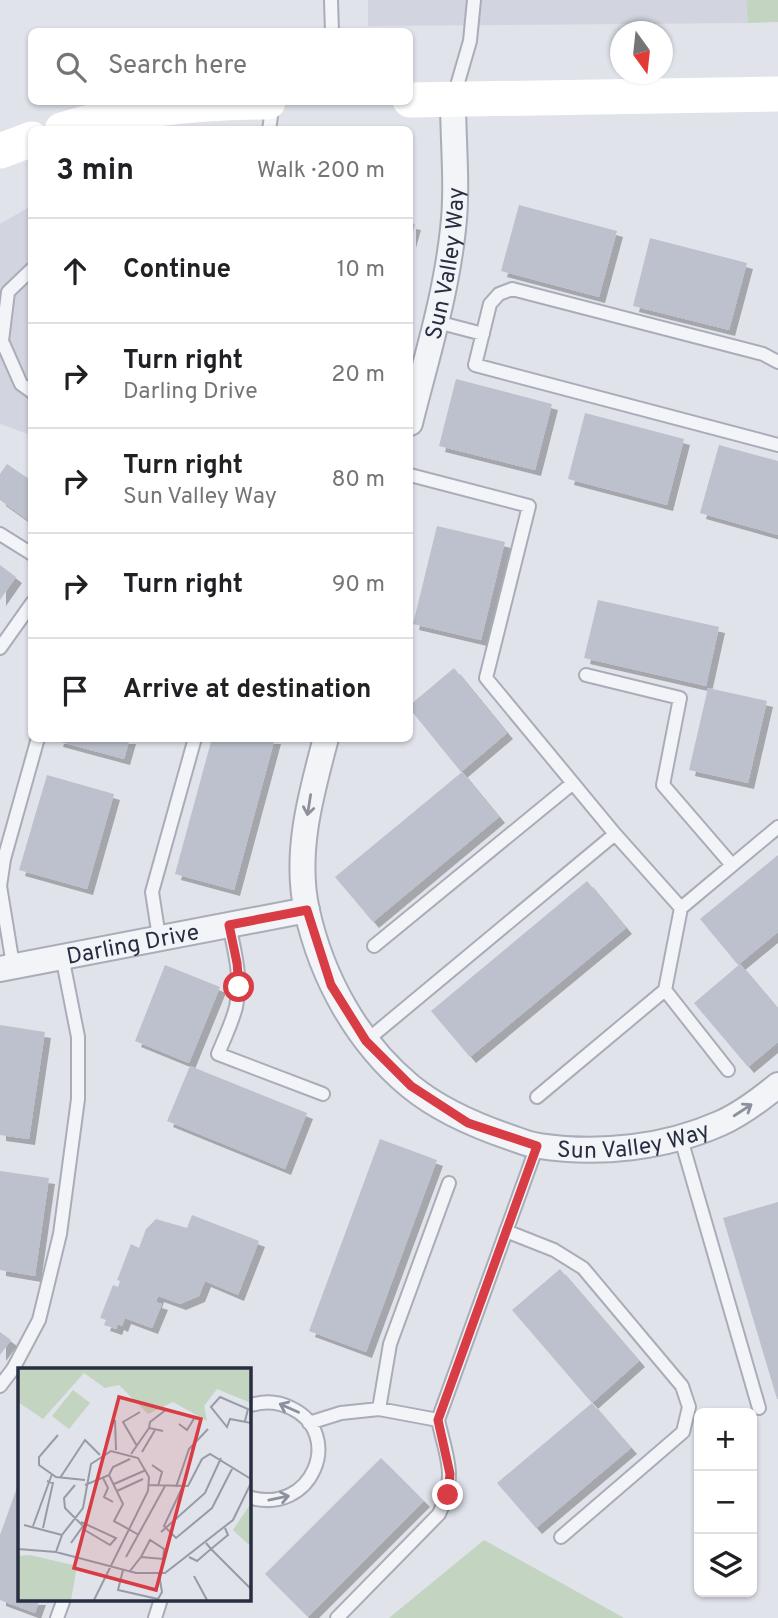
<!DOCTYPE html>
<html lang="en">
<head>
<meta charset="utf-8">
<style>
	:root { --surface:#fff; --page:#f6f6f6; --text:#202124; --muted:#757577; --line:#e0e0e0 }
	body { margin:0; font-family:Overpass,sans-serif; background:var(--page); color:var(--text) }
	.controls { position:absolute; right:21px; bottom:21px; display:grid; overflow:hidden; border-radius:10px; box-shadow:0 2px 5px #0004 }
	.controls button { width:63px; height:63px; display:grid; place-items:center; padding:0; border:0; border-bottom:2px solid var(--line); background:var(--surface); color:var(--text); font:35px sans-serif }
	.compass { position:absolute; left:610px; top:21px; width:63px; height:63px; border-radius:50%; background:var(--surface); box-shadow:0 2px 5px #0004; rotate:165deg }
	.stop { position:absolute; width:21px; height:21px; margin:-16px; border:5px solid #d83c44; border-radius:50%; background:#fff }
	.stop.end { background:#d83c44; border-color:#fff; box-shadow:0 2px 7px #0008 }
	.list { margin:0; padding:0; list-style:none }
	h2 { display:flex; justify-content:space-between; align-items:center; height:91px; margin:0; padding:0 28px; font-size:30px }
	h2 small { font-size:23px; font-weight:400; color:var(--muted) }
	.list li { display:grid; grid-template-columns:46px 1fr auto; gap:21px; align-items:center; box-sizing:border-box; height:105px; padding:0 28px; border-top:2px solid var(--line) }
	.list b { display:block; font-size:26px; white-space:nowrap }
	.list p { margin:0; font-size:23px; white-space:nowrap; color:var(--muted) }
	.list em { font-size:23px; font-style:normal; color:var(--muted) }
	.icon { flex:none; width:38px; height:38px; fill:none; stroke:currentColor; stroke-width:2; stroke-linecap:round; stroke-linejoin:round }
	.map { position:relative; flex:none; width:778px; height:1618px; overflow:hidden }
	.search { position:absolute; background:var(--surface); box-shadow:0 2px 5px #0004; left:28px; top:28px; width:385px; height:77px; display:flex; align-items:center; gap:18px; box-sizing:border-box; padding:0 24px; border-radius:10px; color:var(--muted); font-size:26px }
	.panel { position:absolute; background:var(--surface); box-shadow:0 2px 5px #0004; left:28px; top:126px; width:385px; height:616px; border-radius:10px }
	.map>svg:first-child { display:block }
</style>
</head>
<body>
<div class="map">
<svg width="778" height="1618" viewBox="0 0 778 1618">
	<defs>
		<filter id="shadow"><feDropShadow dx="6" dy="6" stdDeviation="0" flood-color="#0004"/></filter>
	</defs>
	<rect width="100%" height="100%" fill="#e0e3ea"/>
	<path fill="#d2d5df" d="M368,0H746L748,23L368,26Z
		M31,206V435L0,424V224Z"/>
	<path fill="#c3d4c0" d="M746,0H778V22L748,23Z
		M484,1540L624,1618H389Z"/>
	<path fill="#bdc1cd" filter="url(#shadow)" d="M519,205L617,231L599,297L501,271Z
		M410,223L415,224L410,242Z
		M650,238L747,263L729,330L633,306Z
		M456,379L552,404L535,470L439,446Z
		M585,413L684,439L667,505L568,479Z
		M719,445L778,461V535L700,513Z
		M7,464L29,479L32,475V523L0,500V474Z
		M437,526L505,542L481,640L413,624Z
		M0,565L16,577L0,600Z
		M598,600L719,627L706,686L584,658Z
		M454,668L507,733L461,772L410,709V705Z
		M708,688L767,701L748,783L689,770Z
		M58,738H130L124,759L57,741Z
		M212,738H275L234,890L175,874Z
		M462,772L499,817L373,922L335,877Z
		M47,775L114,794L87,889L19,870Z
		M778,855V932L738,965L700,919Z
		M587,881L626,928L470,1057L431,1011Z
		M740,964L778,1009V1042L748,1067L694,1003Z
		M165,965L220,987L189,1063L135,1041Z
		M0,1025L45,1032L29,1139L0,1135Z
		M190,1066L307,1113L285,1169L167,1121Z
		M380,1139L437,1160L366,1352L309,1331Z
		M0,1171L49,1178L35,1276L0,1270Z
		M778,1202V1399H777L723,1218Z
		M192,1215L259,1241L238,1295L205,1281L199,1296L180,1304L158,1296L156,1302L162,1304L152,1328L125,1318L122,1326L118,1324L116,1329L104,1325L106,1320L100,1318L113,1285L118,1287L120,1281L117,1280L131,1244L139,1248L146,1229L156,1219L187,1228Z
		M560,1269L639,1361L592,1403L512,1310Z
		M0,1332L11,1340L0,1355Z
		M592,1403L631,1448L536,1528L497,1483Z
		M381,1458L424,1501L308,1617L265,1574Z
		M19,1482V1599H40L35,1613L0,1600V1535Z"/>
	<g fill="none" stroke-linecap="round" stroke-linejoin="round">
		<defs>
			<path id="service" d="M331,0L332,32
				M454,96L470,41L474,0
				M269,130L273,102
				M32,269L8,292L2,341L21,384L32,392
				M437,322L483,334
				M778,362L763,354L512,289L499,294L490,304L475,365L778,445
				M410,475L529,506L486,678L615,834L681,908L778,827
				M0,534L32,554
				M0,648L32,603
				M586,675L680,698L663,785L732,865
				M229,925C235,952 242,979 236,1007C232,1023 224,1039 218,1054L323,1094
				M159,937L152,892L195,738
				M374,946L573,783
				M13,965L0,886L4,859L38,738
				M665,990L728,1070
				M366,1041L615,834
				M537,1097L665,990L681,908
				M681,1139L759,1408
				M506,1231L554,1250L583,1268L682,1386L689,1407L683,1432L561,1537
				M0,1386L13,1369L39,1320L60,1234L78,1099V1037L62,956
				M248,1406C262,1401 277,1401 291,1408C345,1433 313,1517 248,1497
				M379,1409L390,1344L449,1183
				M438,1420L537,1146
				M309,1423L341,1413L379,1409L438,1420C447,1459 457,1476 439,1514L337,1618
				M57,1618L64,1599
				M155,1618L161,1599"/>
			<g id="minor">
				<path id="s1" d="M410,423C426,359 446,296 453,229C458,188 453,142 453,100"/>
				<path id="s2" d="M326,738C311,794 294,854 307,911C322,978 357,1042 410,1086C439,1110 474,1125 509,1137C518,1140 529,1145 539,1146C599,1155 665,1148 721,1123C741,1114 761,1099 778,1085"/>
				<path id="s3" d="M0,969L307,910"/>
			</g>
		</defs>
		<use href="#service" stroke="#a8adb8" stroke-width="16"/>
		<use href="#minor" stroke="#a8adb8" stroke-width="28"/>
		<use href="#service" stroke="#f3f4f8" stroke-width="12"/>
		<use href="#minor" stroke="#f3f4f8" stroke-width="24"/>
		<path stroke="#fff" stroke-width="35" d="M410,100L778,94
			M62,130C128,109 200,102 268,102
			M0,151L32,139"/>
	</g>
	<defs><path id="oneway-shaft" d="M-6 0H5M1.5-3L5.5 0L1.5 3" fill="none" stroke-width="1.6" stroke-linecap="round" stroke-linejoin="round" transform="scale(1.75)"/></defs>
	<g stroke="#8d919d">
		<use href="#oneway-shaft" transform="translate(309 805) rotate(99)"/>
		<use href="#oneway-shaft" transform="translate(743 1110) rotate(-33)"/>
		<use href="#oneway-shaft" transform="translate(289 1408) rotate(-156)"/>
		<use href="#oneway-shaft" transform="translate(279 1498) rotate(-12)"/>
	</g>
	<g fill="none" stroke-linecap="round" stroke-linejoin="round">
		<path stroke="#d83c44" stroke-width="9" d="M239,987L237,963L229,925L307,910L331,985L366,1041L411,1086L468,1123L537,1146L438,1420L450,1474L448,1495"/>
	</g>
	<g text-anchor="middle" stroke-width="6" stroke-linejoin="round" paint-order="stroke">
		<g font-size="23" fill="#272e42" stroke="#eff2f7">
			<text dy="8" stroke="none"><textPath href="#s1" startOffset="164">Sun Valley Way</textPath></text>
			<text dy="8" stroke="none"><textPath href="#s3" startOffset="135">Darling Drive</textPath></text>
			<text dy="8" stroke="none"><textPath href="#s2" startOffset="621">Sun Valley Way</textPath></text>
		</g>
	</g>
	<g transform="translate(18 1368)">
		<rect width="233" height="233" fill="#e0e3ea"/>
		<path d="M0,0H233V35L199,21L186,38L189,53L155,34L130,46L101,17L87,20L66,5L25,51L0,34ZM55,22L72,35L51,61L34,48ZM233,135V176H230L215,162ZM12,187L59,198L53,232H0V188Z" fill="#c3d4c0"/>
		<path fill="none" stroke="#969ba7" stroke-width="2" d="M97,52L98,82M227,53L230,41L202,29L193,39L209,59L212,51L233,55M161,56L169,62L177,49M145,63L131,60L132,54L149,41M40,67L21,89V97L38,109L67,112M119,78L105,54L122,44M124,84L137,62M113,86L131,60M134,97L144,104L140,118M91,107L95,99L112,91M42,110L67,72L82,87M85,110L90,120L86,129L95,134M96,116L128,102M67,117L91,107L105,136L96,153L121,167M131,117L170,118L184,91L192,86L233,111M158,119L171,81L190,61M164,120L146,158L158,170L194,140L215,99M99,123L125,111M63,154L98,170L92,177L65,161M6,157L44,167M15,158L34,106M25,160L35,115L29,113M207,160L210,167L193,181L233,221M143,164L187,125L203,90M53,175L65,158L47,140L46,130L57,117M0,181L38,184L118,205H147L215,152L233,115M38,184L44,167L65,140L73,96L93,83L120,90L131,109L130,123L76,232M108,189L147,118M171,189L179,193L193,181L188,175M105,202L100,222L140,231L144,224L141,206M112,203L123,189L145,191L146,181L132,172L123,189M176,208L189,232"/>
		<path fill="#d83c44" fill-opacity="0.15" stroke="#d83c44" stroke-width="3.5" d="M101,29L183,51L138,222L56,200Z"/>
		<rect width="233" height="233" fill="none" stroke="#272e42" stroke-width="3.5"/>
	</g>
</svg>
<div class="controls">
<button>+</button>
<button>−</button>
<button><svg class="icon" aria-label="layers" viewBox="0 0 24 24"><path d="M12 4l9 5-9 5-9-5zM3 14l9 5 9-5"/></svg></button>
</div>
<svg class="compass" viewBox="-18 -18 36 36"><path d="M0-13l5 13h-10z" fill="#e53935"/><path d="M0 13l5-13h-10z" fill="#757577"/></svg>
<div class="stop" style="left:239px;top:987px"></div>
<div class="stop end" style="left:448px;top:1495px"></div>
<div class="search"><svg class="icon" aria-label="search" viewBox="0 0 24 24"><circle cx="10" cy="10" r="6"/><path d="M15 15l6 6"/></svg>Search here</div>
<section class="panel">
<h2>3 min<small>Walk · 200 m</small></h2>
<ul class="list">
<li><svg class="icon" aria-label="ahead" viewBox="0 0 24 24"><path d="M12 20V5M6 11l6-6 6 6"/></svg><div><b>Continue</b></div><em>10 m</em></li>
<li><svg class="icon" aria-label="right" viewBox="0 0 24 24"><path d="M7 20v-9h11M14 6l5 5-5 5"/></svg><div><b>Turn right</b><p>Darling Drive</p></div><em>20 m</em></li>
<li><svg class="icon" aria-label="right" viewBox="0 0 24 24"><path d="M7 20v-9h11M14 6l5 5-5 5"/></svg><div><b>Turn right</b><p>Sun Valley Way</p></div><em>80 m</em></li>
<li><svg class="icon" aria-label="right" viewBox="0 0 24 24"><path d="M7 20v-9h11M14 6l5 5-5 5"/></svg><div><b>Turn right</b></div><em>90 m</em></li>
<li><svg class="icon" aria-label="arrive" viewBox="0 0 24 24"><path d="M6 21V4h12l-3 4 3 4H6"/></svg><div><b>Arrive at destination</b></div></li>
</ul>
</section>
</div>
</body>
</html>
